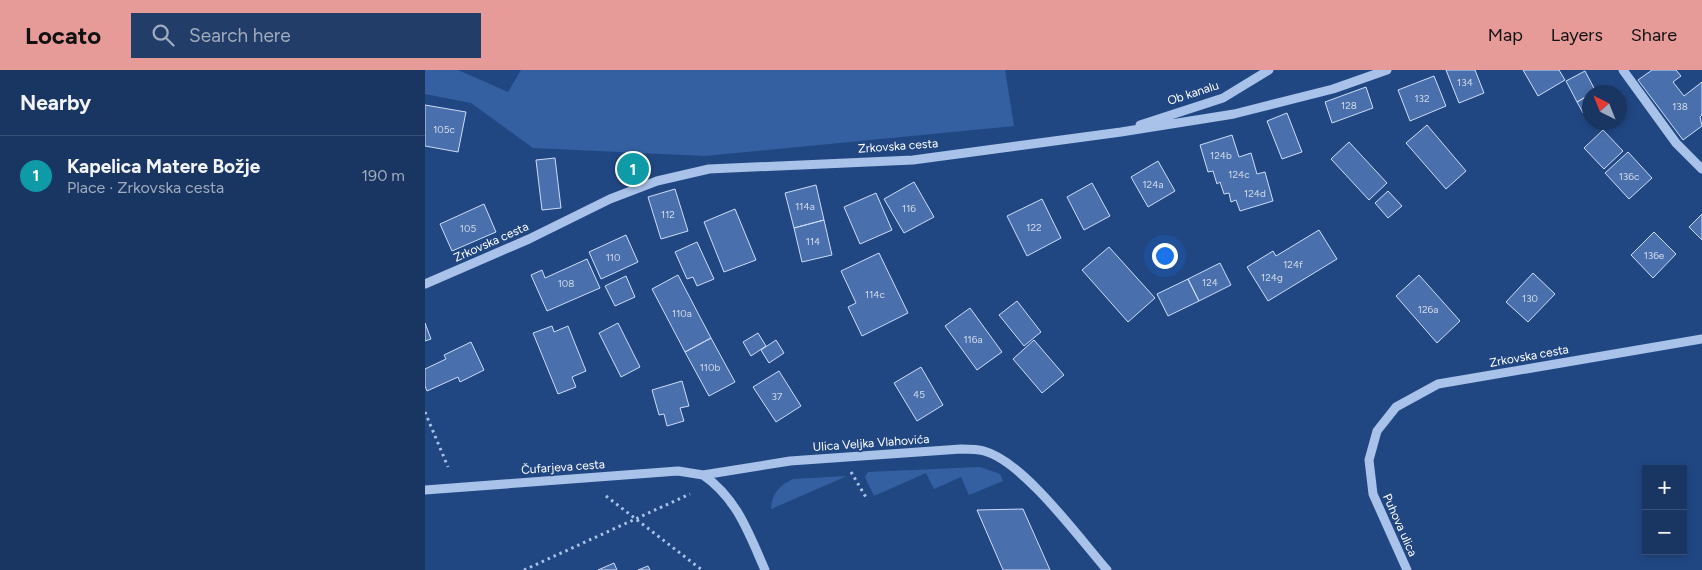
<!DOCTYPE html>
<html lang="en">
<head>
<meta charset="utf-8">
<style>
	:root { --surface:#193562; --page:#223d68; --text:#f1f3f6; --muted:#9fabbe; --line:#375077; --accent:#e69b98 }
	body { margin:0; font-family:Figtree,sans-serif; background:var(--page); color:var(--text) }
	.controls { position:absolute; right:15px; bottom:15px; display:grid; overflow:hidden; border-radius:0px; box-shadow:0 2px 8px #0003 }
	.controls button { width:45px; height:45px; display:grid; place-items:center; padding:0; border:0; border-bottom:1px solid var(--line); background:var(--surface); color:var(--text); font:25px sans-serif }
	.compass { position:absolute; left:1157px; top:15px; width:45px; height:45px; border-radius:50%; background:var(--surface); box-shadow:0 2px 8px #0003; rotate:317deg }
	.you { position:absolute; left:739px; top:185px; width:18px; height:18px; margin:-12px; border:4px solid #fff; border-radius:50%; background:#1a73e8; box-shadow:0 0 0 8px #1a73e833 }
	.badge { display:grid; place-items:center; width:32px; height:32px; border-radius:50%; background:var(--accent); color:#fff; font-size:16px; font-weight:700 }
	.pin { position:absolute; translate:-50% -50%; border:2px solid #fff; box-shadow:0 1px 5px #0006 }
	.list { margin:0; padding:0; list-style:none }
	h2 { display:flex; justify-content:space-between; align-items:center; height:65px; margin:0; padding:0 20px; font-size:21px }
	h2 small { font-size:16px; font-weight:400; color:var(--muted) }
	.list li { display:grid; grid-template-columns:32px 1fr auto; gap:15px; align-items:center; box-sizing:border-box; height:80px; padding:0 20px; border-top:1px solid var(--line) }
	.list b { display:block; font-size:19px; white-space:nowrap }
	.list p { margin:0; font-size:16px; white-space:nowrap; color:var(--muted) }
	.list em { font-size:16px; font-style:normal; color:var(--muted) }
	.icon { flex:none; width:28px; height:28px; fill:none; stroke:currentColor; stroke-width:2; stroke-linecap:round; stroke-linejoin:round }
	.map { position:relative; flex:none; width:1277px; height:500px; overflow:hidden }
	header { display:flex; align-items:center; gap:30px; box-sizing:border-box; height:70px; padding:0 25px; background:var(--accent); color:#111 }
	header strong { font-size:24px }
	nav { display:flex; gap:28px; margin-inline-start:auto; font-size:18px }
	.search { width:350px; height:45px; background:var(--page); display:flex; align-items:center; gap:12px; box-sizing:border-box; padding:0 18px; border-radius:0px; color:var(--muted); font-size:19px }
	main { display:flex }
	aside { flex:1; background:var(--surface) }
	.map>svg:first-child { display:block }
</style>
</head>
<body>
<header>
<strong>Locato</strong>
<div class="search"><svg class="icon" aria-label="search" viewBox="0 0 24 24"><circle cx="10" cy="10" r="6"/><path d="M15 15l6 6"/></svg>Search here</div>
<nav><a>Map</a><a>Layers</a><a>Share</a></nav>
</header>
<main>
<aside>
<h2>Nearby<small></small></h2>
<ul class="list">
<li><span class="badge" style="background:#0f9aa8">1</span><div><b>Kapelica Matere Božje</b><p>Place · Zrkovska cesta</p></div><em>190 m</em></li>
</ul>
</aside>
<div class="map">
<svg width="1277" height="500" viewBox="0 0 1277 500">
	<rect width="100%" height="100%" fill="#214783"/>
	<path fill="#3460a1" d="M0,0H33L83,22L96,0H580L589,56L280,86L108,78L46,33L0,24Z
		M555,397L575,404L578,411L544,425L536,407L509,419L501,403L449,426L440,407L443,402Z
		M422,406L346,439C347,424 354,415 368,409Z"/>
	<path fill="#4970ac" stroke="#ccddf7" d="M1021,0H1050L1059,23L1034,33Z
		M1098,0H1134L1140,10L1113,26Z
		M1227,0H1251L1256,6L1248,12L1259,26L1277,12V45L1275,47L1277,56L1258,70L1213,10Z
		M1160,1L1171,22H1164V25L1152,32L1141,11Z
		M1009,6L1021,36L985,51L973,20Z
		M941,17L948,38L907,53L900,32Z
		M1164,25V39L1158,43L1152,32Z
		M0,35L41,42L33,82L0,76Z
		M862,43L877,82L857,89L842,51Z
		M1002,55L1041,101L1021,119L981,73Z
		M1178,60L1198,81L1179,99L1159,78Z
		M807,65L814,87L826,83L832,104L840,102L848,131L815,141L811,130L806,132L804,123L799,124L795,112L792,114L788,101L783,102L775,75Z
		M924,72L962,113L944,130L906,89Z
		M1203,82L1227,108L1204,129L1180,103Z
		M130,88L136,138L117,140L111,90Z
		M733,91L750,121L723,137L706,107Z
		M211,96L212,101L204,103L203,97Z
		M489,112L509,147L479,163L459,129Z
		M667,113L685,146L659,160L642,127Z
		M391,115L399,150L369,158L360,123Z
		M250,119L263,161L236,169L223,127Z
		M963,121L977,136L963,148L950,133Z
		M451,123L467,160L435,174L419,137Z
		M617,129L636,168L602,186L582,146Z
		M59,134L71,162L27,181L15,154Z
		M310,139L331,190L299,202L279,152Z
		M1277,144V170L1264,157Z
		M399,150L407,185L377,192L369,158Z
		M894,160L912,189L843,231L822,197L848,181L851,186Z
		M1229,162L1251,184L1228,208L1206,185Z
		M201,165L213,192L176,209L164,182Z
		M272,172L289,209L272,216L268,207L262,209L250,182Z
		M684,177L730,228L703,252L657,200Z
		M454,183L483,243L437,266L423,237L431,233L416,201Z
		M162,189L175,218L122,241L106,205L117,200L120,208Z
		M795,193L806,215L774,231L763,209Z
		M1108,203L1130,224L1103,252L1081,232Z
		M253,205L286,268L260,282L227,219Z
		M994,205L1035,251L1012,273L971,226Z
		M201,206L210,227L190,236L180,216Z
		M763,209L774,231L743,246L732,224Z
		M592,231L616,262L599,276L574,245Z
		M545,238L577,282L552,300L520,256Z
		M0,253L6,269L0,271Z
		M193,253L215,297L196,307L174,263Z
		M127,256L129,262L143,256L161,301L147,307L151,317L133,324L108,263Z
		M333,263L341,276L326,286L318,272Z
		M286,268L310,312L284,326L260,282Z
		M351,270L359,283L344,293L336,280Z
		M609,270L639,305L617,323L588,289Z
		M46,272L59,300L35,312L33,307L2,321L0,316V299L21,289L19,285Z
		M496,297L518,335L492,351L469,313Z
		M354,301L376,336L351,352L328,317Z
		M257,311L264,336L255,338L259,351L242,356L239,344L234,345L227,320Z
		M598,439L625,500H578L552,440Z
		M189,493L192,500H173Z
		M223,496L225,500H213Z"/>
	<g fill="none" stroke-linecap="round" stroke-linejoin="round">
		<path stroke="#a8c2e9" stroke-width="3" stroke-dasharray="2.5 4" stroke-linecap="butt" d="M0,342L23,397
			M426,402L442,429
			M181,426L277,500
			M99,500L265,424"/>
		<path stroke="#a8c2e9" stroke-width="9" d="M1198,0L1251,73L1277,99
			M715,55L798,28L844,0
			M0,214L104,169L185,129L232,111L284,99L488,90L696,62L809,44L908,19L962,0
			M278,405C312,428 324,464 340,500
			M0,420L253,401L278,405L365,391L536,379C544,379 552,379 559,381C598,391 655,469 682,500
			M982,500L948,424L944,390L952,361L971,337L1013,314L1277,269"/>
	</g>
	<g text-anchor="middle" stroke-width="4" stroke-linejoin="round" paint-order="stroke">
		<g font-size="10" fill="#d2dbea">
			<text x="1040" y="16">134</text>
			<text x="997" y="32">132</text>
			<text x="924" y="39">128</text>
			<text x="1255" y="40">138</text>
			<text x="19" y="63">105c</text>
			<text x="796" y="89">124b</text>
			<text x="814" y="108">124c</text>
			<text x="1204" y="110">136c</text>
			<text x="728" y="118">124a</text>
			<text x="830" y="127">124d</text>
			<text x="380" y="140">114a</text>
			<text x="484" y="142">116</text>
			<text x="243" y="148">112</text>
			<text x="609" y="161">122</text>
			<text x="43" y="162">105</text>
			<text x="388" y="175">114</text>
			<text x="1229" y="189">136e</text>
			<text x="188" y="191">110</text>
			<text x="868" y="198">124f</text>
			<text x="847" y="211">124g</text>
			<text x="785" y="216">124</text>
			<text x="141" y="217">108</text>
			<text x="450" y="228">114c</text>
			<text x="1105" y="232">130</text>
			<text x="1003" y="243">126a</text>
			<text x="257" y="247">110a</text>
			<text x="548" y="273">116a</text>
			<text x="285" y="301">110b</text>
			<text x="494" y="328">45</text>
			<text x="352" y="330">37</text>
		</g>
		<g font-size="12" fill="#fff" stroke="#214783">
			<text transform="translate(768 23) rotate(-18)" y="4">Ob kanalu</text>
			<text transform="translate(473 76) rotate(-4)" y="4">Zrkovska cesta</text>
			<text transform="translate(66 172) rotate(-24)" y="4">Zrkovska cesta</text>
			<text transform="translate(1104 286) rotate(-10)" y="4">Zrkovska cesta</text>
			<text transform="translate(446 373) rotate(-4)" y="4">Ulica Veljka Vlahovića</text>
			<text transform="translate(138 397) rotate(-4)" y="4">Čufarjeva cesta</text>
			<text transform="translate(975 455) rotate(66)" y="4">Puhova ulica</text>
		</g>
	</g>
</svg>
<div class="controls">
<button>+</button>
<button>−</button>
</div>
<svg class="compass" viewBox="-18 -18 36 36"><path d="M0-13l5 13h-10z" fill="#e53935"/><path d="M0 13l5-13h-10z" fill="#9fabbe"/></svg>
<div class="you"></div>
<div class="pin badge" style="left:208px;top:99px;background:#0f9aa8">1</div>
</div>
</main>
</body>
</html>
